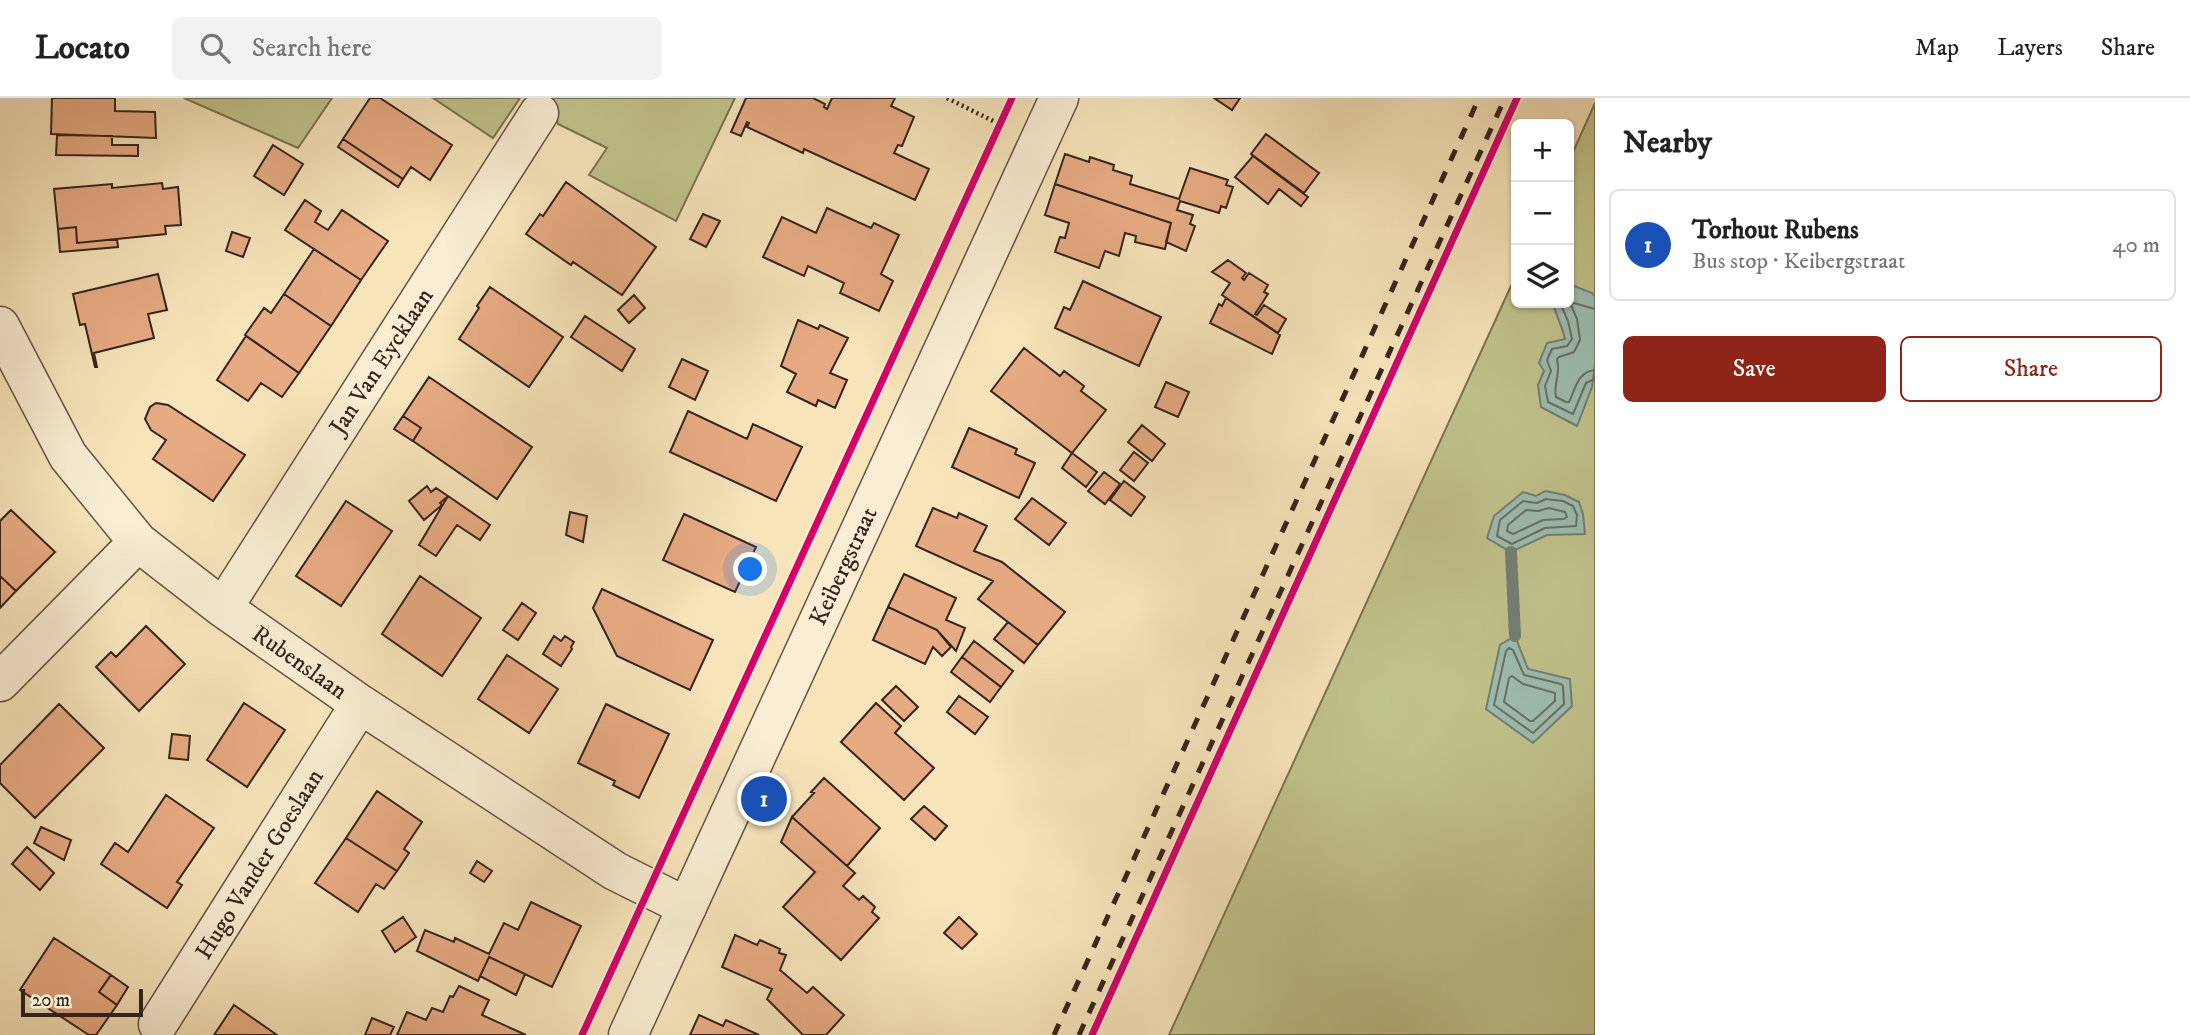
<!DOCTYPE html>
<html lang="en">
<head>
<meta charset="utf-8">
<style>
	:root { --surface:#fff; --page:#f2f2f2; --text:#222; --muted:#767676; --line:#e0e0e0; --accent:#8f2418 }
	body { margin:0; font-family:"IM FELL DW Pica",serif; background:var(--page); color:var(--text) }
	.controls { position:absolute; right:21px; top:21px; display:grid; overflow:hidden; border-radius:10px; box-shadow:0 2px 5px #0004 }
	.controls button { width:63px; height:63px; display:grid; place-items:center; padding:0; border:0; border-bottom:2px solid var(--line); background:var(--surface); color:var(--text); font:35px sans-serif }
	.scale { position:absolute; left:21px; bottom:18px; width:122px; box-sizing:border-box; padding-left:7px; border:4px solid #36231b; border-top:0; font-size:19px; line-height:24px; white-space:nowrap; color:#36231b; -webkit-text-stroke:5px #faedd3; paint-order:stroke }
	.you { position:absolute; left:751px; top:472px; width:24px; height:24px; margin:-18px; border:5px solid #fff; border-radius:50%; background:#1a73e8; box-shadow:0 0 0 10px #1a73e833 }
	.badge { display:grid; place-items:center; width:46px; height:46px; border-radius:50%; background:var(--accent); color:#fff; font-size:23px; font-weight:700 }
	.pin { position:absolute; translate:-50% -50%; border:4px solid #fff; box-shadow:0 2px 7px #0006 }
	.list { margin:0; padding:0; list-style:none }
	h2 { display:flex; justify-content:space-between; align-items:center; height:91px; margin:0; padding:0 28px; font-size:30px }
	h2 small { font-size:23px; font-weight:400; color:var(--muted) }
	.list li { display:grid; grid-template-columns:46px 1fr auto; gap:21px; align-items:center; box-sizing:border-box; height:112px; margin:0 14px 14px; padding:0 14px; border:2px solid var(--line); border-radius:10px }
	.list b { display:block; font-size:26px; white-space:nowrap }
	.list p { margin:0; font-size:23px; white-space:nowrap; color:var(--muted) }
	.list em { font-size:23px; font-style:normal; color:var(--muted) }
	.actions { display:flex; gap:14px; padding:21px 28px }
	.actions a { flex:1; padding:16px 0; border:2px solid var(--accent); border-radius:10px; text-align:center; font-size:24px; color:var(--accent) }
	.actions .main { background:var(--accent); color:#fff }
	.icon { flex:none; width:38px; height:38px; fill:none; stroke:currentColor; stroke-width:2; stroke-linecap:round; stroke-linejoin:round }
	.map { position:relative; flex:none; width:1595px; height:937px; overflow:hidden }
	header { display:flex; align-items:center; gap:42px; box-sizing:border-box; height:98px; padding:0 35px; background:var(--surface); border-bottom:2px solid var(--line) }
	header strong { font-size:33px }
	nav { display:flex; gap:38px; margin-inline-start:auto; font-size:24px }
	.search { width:490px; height:63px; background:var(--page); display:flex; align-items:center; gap:18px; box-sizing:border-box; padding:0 24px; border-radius:10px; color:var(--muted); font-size:26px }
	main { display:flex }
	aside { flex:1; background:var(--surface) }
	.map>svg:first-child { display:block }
</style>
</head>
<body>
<header>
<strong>Locato</strong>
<div class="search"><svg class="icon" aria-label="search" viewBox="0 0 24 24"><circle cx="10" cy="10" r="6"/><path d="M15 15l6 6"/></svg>Search here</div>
<nav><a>Map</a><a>Layers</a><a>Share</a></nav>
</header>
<main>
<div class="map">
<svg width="1595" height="937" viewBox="0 0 1595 937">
	<rect width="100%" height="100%" fill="#f7e4bb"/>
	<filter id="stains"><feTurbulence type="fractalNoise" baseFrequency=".00286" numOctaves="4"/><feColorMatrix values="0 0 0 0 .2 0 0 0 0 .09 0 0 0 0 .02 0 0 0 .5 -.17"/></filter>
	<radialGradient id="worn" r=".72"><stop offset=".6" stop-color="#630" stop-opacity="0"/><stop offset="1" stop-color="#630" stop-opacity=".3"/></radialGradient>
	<path fill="#c1c38d" stroke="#7c7354" stroke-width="2" d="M184,0H332L298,50Z
		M433,0H520L493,40Z
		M551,0H735L676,123L589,77L607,50L558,26Z
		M1595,5V937H1169L1516,177V205H1569V63Z"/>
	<path fill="#9dbeb1" stroke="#748075" stroke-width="2" d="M1569,186L1592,195L1595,199V266L1592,289L1577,328L1541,309L1538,287L1544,273L1539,265L1547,245L1565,241C1562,228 1557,219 1553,206V205H1569Z
		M1545,393L1565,397L1579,404L1583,416L1585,436L1547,437L1511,454L1487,440L1494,418L1523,394L1536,398Z
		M1515,538L1528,571L1570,581L1572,608L1533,645L1486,611L1500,547Z"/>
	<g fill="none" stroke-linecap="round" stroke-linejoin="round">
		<path stroke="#6a7066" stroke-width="2" d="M1560,205L1568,223L1572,241L1567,248L1552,251L1547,262L1551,273L1545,288L1548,304L1573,316L1586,285L1595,281
			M1595,211L1574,205L1571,207L1577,221L1580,242L1574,254L1559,259L1557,261C1561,279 1553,284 1556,299L1566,304H1569C1576,290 1577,274 1595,272
			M1546,401L1563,403L1573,408L1577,417L1576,428L1545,430L1512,446L1497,438L1500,422L1523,403L1537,405Z
			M1549,410L1565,414L1567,419L1564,421L1543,422L1513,436L1507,433L1508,427L1526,412L1538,413Z
			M1509,550L1513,552L1524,577L1561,586L1563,588L1564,606L1533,635L1494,607L1506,553Z
			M1512,578L1523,586L1555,595V603L1533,623H1530L1504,604L1509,580Z"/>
		<path stroke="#748075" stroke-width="12" d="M1511,454L1515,538"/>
	</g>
	<path fill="#e7ab84" stroke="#36231b" stroke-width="2" d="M52,0H115V13L155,14L156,40L51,36Z
		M370,0H380L452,47L430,82L411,69L403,81L343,41Z
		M746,0H813L825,6L824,9L827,11L832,0H895L891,8L914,19L902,48L898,47L894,55L929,71L915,102L804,51L803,55L747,29L749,25L747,24L741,38L731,34Z
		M1214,0H1240L1232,12Z
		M1266,36L1319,75L1304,95L1251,56Z
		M57,37L112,38V47H138V58L56,57Z
		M343,41L403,81L398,89L338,49Z
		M273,47L303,66L284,97L254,78Z
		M1065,56L1089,64L1090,59L1114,67L1113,72L1132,78L1130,86L1179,101L1190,70L1228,82L1226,87L1233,89L1226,110L1221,108L1219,115L1180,103L1177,112L1193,117L1190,126L1195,128L1186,153L1166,144L1171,125L1055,86Z
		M1253,58L1308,99L1301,108L1279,91L1268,106L1235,79Z
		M566,84L656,149L622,197L573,164L571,167L526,136L540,116L543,118Z
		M162,85L163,91L178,89L181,127L165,128L166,136L77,145L76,129L58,131L54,91L112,86V90Z
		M1055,86L1171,125L1165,151L1135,144L1136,138L1125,135L1119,158L1105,153L1099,170L1055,154L1060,139L1065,140L1069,125L1045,117Z
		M305,102L321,113L315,124L328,132L342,112L388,143L361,182L285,132Z
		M827,110L871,130L874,125L899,137L881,176L893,183L879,213L840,195L844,185L808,168L804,178L763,159L782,119L816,135Z
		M703,116L720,123L706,149L690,141Z
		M76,129L77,145L117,141L118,149L60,154L58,131Z
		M232,134L250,140L243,159L226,153Z
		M314,151L361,182L331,228L284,196Z
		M1228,162L1246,175L1242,180L1244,182L1249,175L1268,187L1264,194L1268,196L1255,216L1257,217L1264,207L1286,221L1278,235L1222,197L1230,185L1212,174Z
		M158,176L167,212L148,216L154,240L94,255L97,269H95L85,226L80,227L73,196Z
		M1083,183L1161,219L1139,268L1055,230L1064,209L1070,212Z
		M490,189L563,239L529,289L459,241L479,210L477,208Z
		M284,196L331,228L299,275L245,237L264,210L271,215Z
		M634,197L645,210L629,225L618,212Z
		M1226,200L1280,237L1272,256L1210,225L1219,206L1222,208Z
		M585,218L635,251L622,273L571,239Z
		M798,222L818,231L820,227L848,240L830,275L847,282L835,310L818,302L816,308L787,294L796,276L781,268Z
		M246,238L299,275L282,299L261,285L248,303L217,282Z
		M1024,250L1060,278L1064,273L1084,288L1081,293L1106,312L1072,355L991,293Z
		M682,261L708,273L695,302L669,289Z
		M429,279L532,349L497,401L413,343L421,330L403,318Z
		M1166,284L1189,294L1178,319L1155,309Z
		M156,305L168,307L245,357L213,403L153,361L166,342L151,332L145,321L150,309Z
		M688,313L747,341L753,326L802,349L776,403L670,354Z
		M403,318L421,330L413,343L394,331Z
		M1142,327L1165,346L1152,363L1128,344Z
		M969,330L1017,351L1015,356L1035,365L1019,400L952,369Z
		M1134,354L1148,365L1134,383L1120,372Z
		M1072,355L1097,374L1086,389L1062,370Z
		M1104,374L1120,386L1105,406L1088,393Z
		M1124,383L1145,399L1131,418L1110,402Z
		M427,388L431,394L436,390L448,398L440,405L442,407L424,422L409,403Z
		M448,398L490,427L480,442L457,427L436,458L419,447Z
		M1032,400L1066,425L1049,447L1015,421Z
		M346,403L392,433L341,508L296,478Z
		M933,410L957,420L959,415L987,428L974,453L1002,464L1065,514L1038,547L978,501L993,483L916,448Z
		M11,412L55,454L16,493L0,478V423Z
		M570,414L587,418L583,444L566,437Z
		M684,416L756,449L735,494L663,462Z
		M904,476L956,500L946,522L965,530L956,553L937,532L888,509Z
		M0,478L16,493L0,510Z
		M420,478L481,520L442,578L382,536Z
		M602,491L713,542L690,592L617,558L593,510Z
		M522,505L536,515L518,542L503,532Z
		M888,509L937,532L951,549L942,558L933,549L925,566L873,542Z
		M1008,524L1038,547L1024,565L994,541Z
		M146,528L185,566L139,613L96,569L111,554L116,559Z
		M554,538L561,543L565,538L574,544L571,549L572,551L561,568L543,556Z
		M974,543L1013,573L1001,589L962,559Z
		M507,557L558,591L529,635L478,601Z
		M962,559L1001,589L990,604L951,574Z
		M896,588L918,609L904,623L882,602Z
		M959,598L988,619L975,636L947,614Z
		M244,605L285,632L247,689L207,662Z
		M876,605L901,628L895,635L934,670L904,702L841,644Z
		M59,606L104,650L35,720L0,685V667Z
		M606,606L669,636L639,700L613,687L615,683L578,665Z
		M172,636L190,638L188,662L169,660Z
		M824,680L880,730L847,768L792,719L814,695L811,694Z
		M377,693L422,724L404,751L409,755L397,773L346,740Z
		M166,697L214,730L177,784L182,787L167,810L101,766L115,745L128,754Z
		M924,708L947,728L935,742L911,721Z
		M792,719L855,775L843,788L859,802L863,798L875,809L872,814L879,820L841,862L783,809L815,774L781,744Z
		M41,729L71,742L64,762L34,745Z
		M346,740L397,773L384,791L376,786L358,814L315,785Z
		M27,749L54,775L40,792L12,766Z
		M477,763L492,773L484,784L470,775Z
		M531,804L581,828L552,889L489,859L478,883L417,853L425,832L454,844L455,840L489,856L504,825L518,832Z
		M403,819L416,839L395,854L382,833Z
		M959,819L977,836L962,851L944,835Z
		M735,837L757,847L760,842L780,851L779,855L786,857L780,872L807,895L813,889L844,917L826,937H803L767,901L772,891L722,869Z
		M54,840L111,877L99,894L117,907L96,937H89L20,892Z
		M489,859L525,876L516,897L480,878Z
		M111,877L128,889L117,907L99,894Z
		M459,888L489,902L482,917L526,937H397L407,914L426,922L432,910L443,914L450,898L453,899Z
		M234,907L277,937H214Z
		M699,917L723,928L726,922L759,937H690Z
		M372,920L394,929L390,937H365Z"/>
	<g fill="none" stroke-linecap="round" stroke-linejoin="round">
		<defs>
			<path id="minor" d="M0,228L68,358L138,444L223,510L360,606L615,773L687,809
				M223,510L539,15
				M0,584L138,444
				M158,926L360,606"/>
			<path id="tertiary" d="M628,937L1059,0"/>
		</defs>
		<use href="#minor" stroke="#665343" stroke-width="41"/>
		<use href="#tertiary" stroke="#665343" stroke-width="41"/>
		<path stroke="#36231b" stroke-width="4.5" stroke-dasharray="2 3.5" stroke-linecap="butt" d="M947,0L999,26"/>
		<use href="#minor" stroke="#faedd3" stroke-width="38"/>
		<use href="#tertiary" stroke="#faedd3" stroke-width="38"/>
		<path stroke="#36231b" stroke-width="5" stroke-dasharray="12 12" stroke-linecap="butt" d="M1054,937L1479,0
			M1079,937L1505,0"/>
		<defs>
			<path id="cycleway" d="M582,937L1012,0
				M1092,937L1517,0"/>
		</defs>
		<use href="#cycleway" stroke="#faedd3" stroke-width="11"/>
		<use href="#cycleway" stroke="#d6006c" stroke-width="7"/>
	</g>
	<g text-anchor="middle" stroke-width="5" stroke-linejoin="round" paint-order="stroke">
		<g font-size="24" fill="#36231b" stroke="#faedd3">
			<text transform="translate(381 263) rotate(-57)" y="8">Jan Van Eycklaan</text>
			<text transform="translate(843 468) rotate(-65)" y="8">Keibergstraat</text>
			<text transform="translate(300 564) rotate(35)" y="8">Rubenslaan</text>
			<text transform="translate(259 766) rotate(-58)" y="8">Hugo Vander Goeslaan</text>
		</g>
	</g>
	<rect width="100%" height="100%" filter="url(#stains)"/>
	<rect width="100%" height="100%" fill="url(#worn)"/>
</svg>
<div class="controls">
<button>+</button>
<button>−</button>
<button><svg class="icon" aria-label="layers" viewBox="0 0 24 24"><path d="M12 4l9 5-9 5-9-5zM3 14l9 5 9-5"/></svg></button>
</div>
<div class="scale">20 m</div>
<div class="you"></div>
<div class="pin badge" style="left:764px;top:701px;background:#1a4fb4">1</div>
</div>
<aside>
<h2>Nearby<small></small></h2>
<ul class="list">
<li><span class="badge" style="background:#1a4fb4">1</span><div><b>Torhout Rubens</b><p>Bus stop · Keibergstraat</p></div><em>40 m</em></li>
</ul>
<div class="actions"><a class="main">Save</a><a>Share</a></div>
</aside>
</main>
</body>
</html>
